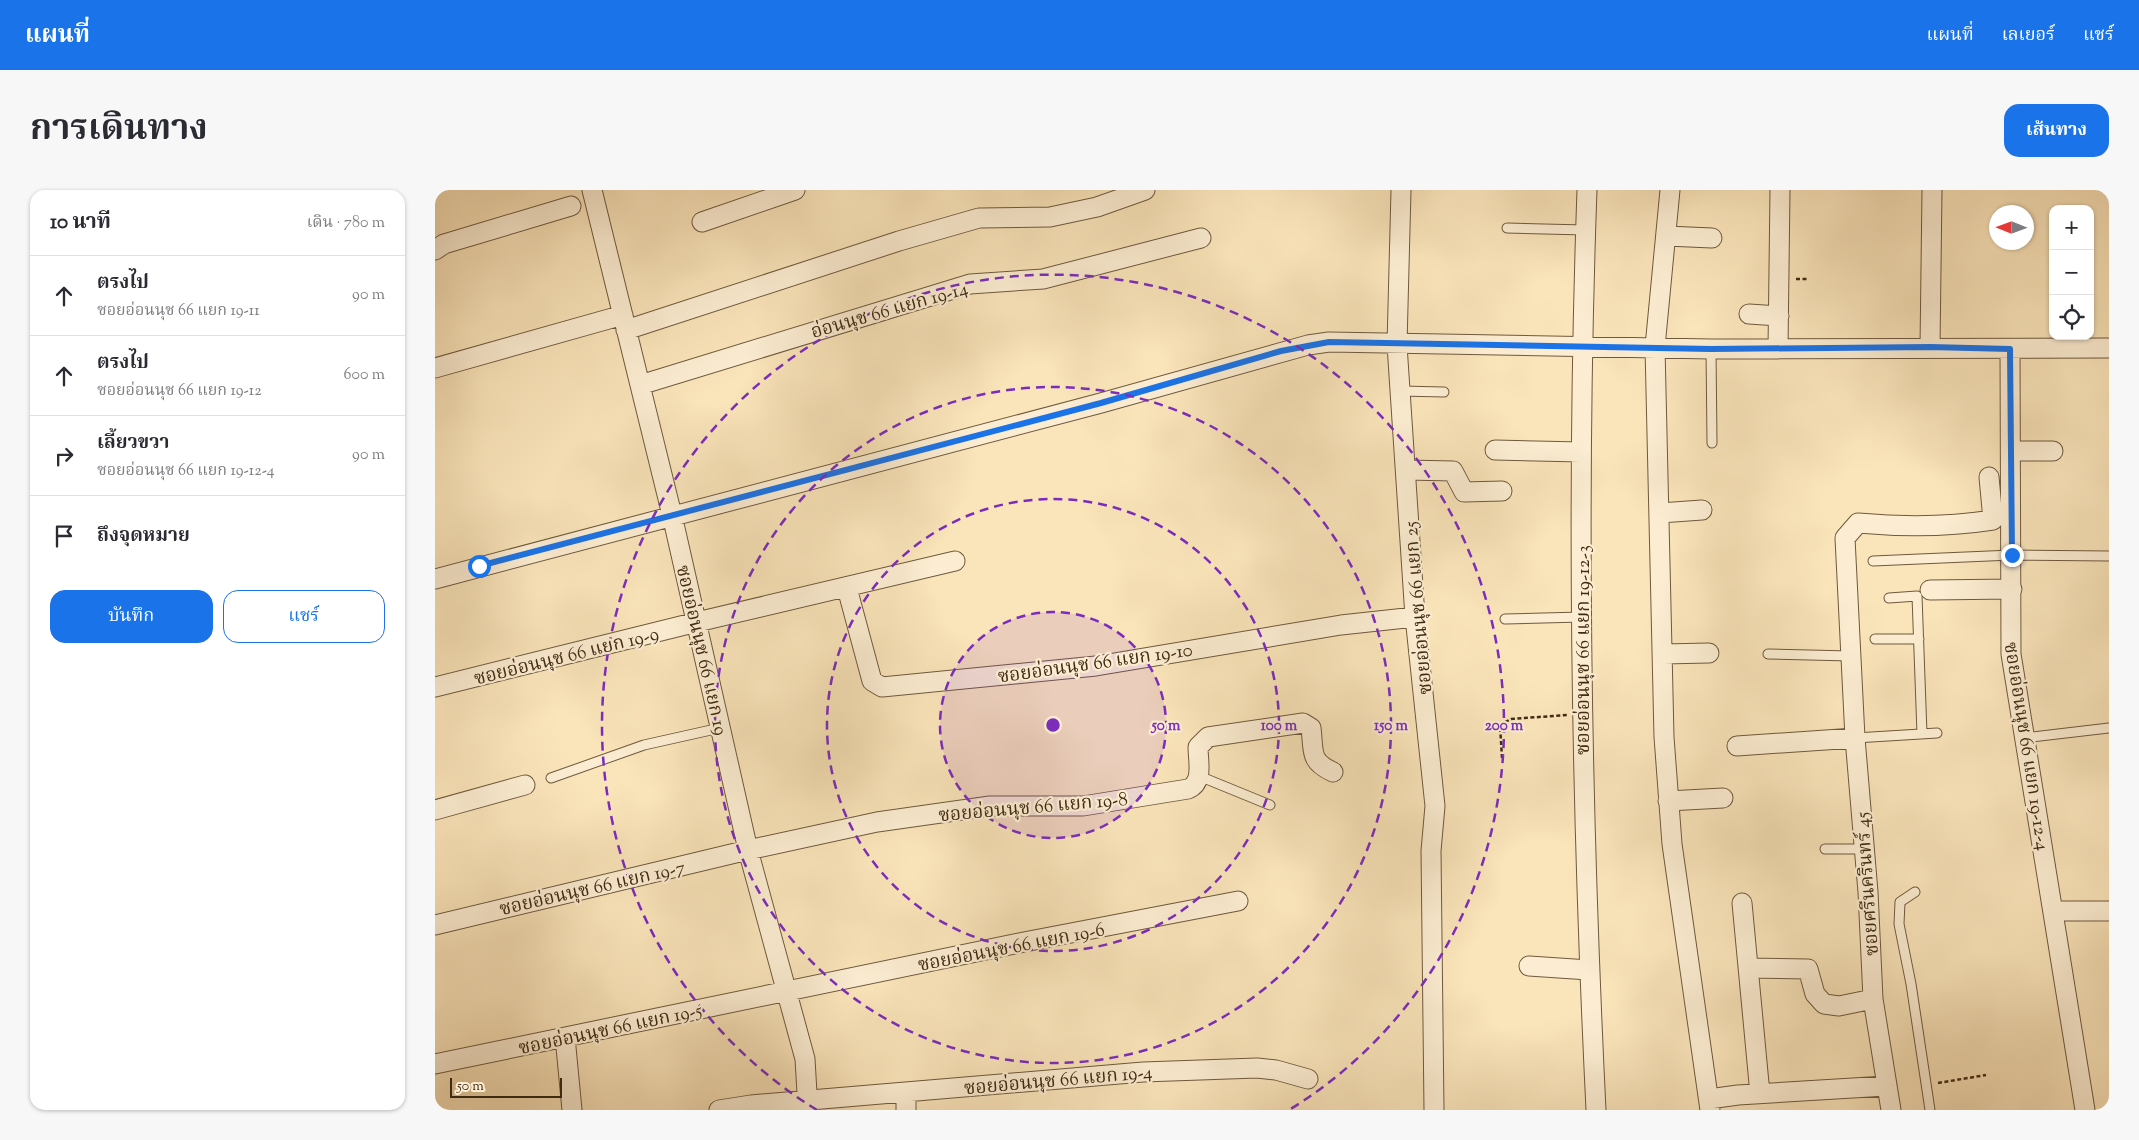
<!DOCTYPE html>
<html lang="th">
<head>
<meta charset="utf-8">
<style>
	:root { --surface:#fff; --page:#f7f7f7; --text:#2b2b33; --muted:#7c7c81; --line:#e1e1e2; --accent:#1a73e8 }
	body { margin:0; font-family:"Sorts Mill Goudy","Noto Serif Thai",serif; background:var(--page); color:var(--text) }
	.controls { position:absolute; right:15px; top:15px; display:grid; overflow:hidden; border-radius:10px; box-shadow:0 1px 4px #0004 }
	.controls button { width:45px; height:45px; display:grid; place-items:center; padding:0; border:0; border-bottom:1px solid var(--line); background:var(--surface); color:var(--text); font:25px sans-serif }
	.compass { position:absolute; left:1554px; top:15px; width:45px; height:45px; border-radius:50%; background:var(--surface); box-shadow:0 1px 4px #0004; rotate:271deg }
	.scale { position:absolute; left:15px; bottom:12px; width:112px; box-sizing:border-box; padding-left:5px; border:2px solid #3f2b13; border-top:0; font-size:14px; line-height:18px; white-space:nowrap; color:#3f2b13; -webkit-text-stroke:4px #fcedd2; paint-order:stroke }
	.stop { position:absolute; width:15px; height:15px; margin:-11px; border:4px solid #1a73e8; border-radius:50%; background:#fff }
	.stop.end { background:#1a73e8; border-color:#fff; box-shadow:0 1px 5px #0008 }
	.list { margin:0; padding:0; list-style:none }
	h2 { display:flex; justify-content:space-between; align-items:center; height:65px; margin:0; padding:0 20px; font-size:21px }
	h2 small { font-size:16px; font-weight:400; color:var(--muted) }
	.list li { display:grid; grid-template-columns:32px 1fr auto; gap:15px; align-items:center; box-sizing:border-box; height:80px; padding:0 20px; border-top:1px solid var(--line) }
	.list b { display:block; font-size:19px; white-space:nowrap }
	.list p { margin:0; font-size:16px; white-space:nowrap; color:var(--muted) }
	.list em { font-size:16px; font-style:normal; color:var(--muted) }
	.actions { display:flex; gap:10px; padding:15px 20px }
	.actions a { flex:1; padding:11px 0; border:1px solid var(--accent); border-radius:15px; text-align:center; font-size:18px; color:var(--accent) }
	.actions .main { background:var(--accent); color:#fff }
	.icon { flex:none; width:28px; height:28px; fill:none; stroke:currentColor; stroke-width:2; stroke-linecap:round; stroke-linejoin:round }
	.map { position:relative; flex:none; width:1674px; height:920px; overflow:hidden; border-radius:15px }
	header { display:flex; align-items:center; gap:30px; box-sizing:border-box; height:70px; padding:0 25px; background:var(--accent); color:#fff }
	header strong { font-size:24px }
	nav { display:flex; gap:28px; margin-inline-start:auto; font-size:18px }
	.intro { display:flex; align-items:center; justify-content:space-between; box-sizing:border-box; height:120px; padding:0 30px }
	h1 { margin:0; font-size:35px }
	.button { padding:12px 22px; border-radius:15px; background:var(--accent); color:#fff; font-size:18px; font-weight:700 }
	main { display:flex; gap:30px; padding:0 30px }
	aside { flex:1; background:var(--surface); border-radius:15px; box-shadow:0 1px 4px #0004 }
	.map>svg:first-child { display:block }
</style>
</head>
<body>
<header>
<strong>แผนที่</strong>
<nav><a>แผนที่</a><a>เลเยอร์</a><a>แชร์</a></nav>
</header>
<div class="intro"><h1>การเดินทาง</h1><a class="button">เส้นทาง</a></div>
<main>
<aside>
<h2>10 นาที<small>เดิน · 780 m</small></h2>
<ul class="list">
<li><svg class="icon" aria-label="ahead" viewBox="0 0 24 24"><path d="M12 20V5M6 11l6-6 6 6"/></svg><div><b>ตรงไป</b><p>ซอยอ่อนนุช 66 แยก 19-11</p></div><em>90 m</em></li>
<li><svg class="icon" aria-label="ahead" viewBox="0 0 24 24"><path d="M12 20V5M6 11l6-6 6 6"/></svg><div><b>ตรงไป</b><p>ซอยอ่อนนุช 66 แยก 19-12</p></div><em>600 m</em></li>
<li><svg class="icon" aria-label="right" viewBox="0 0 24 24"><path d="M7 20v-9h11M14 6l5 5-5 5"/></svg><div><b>เลี้ยวขวา</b><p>ซอยอ่อนนุช 66 แยก 19-12-4</p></div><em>90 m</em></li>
<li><svg class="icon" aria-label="arrive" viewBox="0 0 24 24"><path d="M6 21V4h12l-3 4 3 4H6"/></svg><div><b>ถึงจุดหมาย</b></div></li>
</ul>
<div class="actions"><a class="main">บันทึก</a><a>แชร์</a></div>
</aside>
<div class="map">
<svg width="1674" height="920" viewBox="0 0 1674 920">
	<rect width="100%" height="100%" fill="#fae4ba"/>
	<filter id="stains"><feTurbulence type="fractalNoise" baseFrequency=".004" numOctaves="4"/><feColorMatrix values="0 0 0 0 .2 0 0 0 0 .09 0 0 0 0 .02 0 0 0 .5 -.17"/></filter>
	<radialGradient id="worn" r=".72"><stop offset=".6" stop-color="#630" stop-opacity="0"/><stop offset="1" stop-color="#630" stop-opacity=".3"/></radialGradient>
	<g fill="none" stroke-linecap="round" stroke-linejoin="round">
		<defs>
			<path id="lane" d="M1072,38L1150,40
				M1276,159L1277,253
				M965,201L1009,202
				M1438,371L1577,365L1674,366
				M1454,408L1482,406L1487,544
				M1070,429L1147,427
				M1440,449H1484
				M1333,464L1415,466
				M1420,548L1502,543
				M1589,548L1674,538
				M764,586L835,615
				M116,588L209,555L285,538
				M1390,659H1429
				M1480,702L1465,712L1464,734L1476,794L1495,920"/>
			<path id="street" d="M157,0L237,325L313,660L370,869L373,920
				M966,0L962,155L980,427L1000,616L996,661L999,920
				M1152,0C1141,307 1146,614 1161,920
				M1235,0L1220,157L1229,547L1237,654L1275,920
				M267,32L360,0
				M1231,46L1277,48
				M0,60L9,54L136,16
				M1314,124L1344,126
				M191,140L464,51L544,28L615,27L662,17L710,0
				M1495,157L1497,0
				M1343,159L1345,0
				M1575,159L1576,464L1650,920
				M0,178L188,125
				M205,195L535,94L608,89L766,48
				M1060,260L1146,262
				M1577,261H1618
				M971,280L1018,281L1029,302L1067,301
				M1225,323L1267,320
				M0,389L666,213L873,155L894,152L1276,159L1674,158
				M412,398L437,491L447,497L661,476L906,435L980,427
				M1495,400L1577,399
				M1228,464L1274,463
				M0,497L262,432L520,371
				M1302,556L1420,548
				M1233,611L1288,608
				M0,620L90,595
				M1307,713L1325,904
				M1619,721H1674
				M0,735L313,660L442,632L555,616H648L753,599C769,593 763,571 763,557L773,547L868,533L876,538C879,562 874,571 898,582
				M1094,776L1154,780
				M1313,778L1373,779L1380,804L1389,814L1404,816L1438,809
				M130,847L137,920
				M0,874L589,752L803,711
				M471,902V920
				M1274,909L1303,905L1451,896
				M284,920L316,915L708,882L822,878L841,880L873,889
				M1456,920L1438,809L1433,702L1420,548L1410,348L1423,333C1468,337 1513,337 1558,330L1554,287"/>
		</defs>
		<use href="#lane" stroke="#6e593d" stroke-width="11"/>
		<use href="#street" stroke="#6e593d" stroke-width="21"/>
		<path stroke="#3f2b13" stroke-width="2.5" stroke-dasharray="4 2.5" stroke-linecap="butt" d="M1361,89H1372
			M1067,568L1065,535L1076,529L1132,525
			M1503,893L1551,885"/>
		<use href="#lane" stroke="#fcedd2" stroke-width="9"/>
		<use href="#street" stroke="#fcedd2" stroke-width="19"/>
	</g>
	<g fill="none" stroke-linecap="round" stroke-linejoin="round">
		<path stroke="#1a73e8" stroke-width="6" d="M44,376L666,213L846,161L894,152L1276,159L1495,157L1575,159L1577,365"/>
	</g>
	<circle cx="618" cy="535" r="113" fill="#7b2cbf" fill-opacity=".12"/>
	<g fill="none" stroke="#7b2cbf" stroke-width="2.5" stroke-dasharray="9 6">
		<circle cx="618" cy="535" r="113"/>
		<circle cx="618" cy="535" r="226"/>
		<circle cx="618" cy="535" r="338"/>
		<path d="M382 920A451 451 0 1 1 854 920"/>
	</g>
	<g text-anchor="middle" stroke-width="4.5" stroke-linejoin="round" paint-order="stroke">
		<g font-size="19" fill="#3f2b13" stroke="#fcedd2">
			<text transform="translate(454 119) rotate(-16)" y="7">อ่อนนุช 66 แยก 19-14</text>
			<text transform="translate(982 418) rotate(-95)" y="7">ซอยอ่อนนุช 66 แยก 25</text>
			<text transform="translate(268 460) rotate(77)" y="7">ซอยอ่อนนุช 66 แยก 19</text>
			<text transform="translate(1147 460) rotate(-90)" y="7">ซอยอ่อนนุช 66 แยก 19-12-3</text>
			<text transform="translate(131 465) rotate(-14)" y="7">ซอยอ่อนนุช 66 แยก 19-9</text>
			<text transform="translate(660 472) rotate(-8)" y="7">ซอยอ่อนนุช 66 แยก 19-10</text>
			<text transform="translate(1593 556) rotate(81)" y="7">ซอยอ่อนนุช 66 แยก 19-12-4</text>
			<text transform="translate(598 616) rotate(-5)" y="7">ซอยอ่อนนุช 66 แยก 19-8</text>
			<text transform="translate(1431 694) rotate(-94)" y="7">ซอยศรีนครินทร์ 45</text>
			<text transform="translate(157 697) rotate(-13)" y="7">ซอยอ่อนนุช 66 แยก 19-7</text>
			<text transform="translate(576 756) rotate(-11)" y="7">ซอยอ่อนนุช 66 แยก 19-6</text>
			<text transform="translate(175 838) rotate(-12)" y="7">ซอยอ่อนนุช 66 แยก 19-5</text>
			<text transform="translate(623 889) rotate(-5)" y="7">ซอยอ่อนนุช 66 แยก 19-4</text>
		</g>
	</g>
	<circle cx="618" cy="535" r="8" fill="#7b2cbf" stroke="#fcedd2" stroke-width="2.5"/>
	<g font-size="15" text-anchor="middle" font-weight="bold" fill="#7b2cbf" stroke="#fcedd2" stroke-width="4.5" stroke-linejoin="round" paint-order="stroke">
		<text x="731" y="540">50 m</text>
		<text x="844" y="540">100 m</text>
		<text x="956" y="540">150 m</text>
		<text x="1069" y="540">200 m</text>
	</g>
	<rect width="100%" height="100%" filter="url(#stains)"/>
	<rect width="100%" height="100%" fill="url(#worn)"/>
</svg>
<div class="controls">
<button>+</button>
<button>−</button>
<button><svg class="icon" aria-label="locate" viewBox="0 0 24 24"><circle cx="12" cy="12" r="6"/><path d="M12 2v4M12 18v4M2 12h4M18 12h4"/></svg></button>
</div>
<svg class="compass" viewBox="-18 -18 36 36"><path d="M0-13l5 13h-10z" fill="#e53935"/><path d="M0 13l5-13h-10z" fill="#7c7c81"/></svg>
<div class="scale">50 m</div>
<div class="stop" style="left:44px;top:376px"></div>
<div class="stop end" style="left:1577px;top:365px"></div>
</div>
</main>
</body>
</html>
